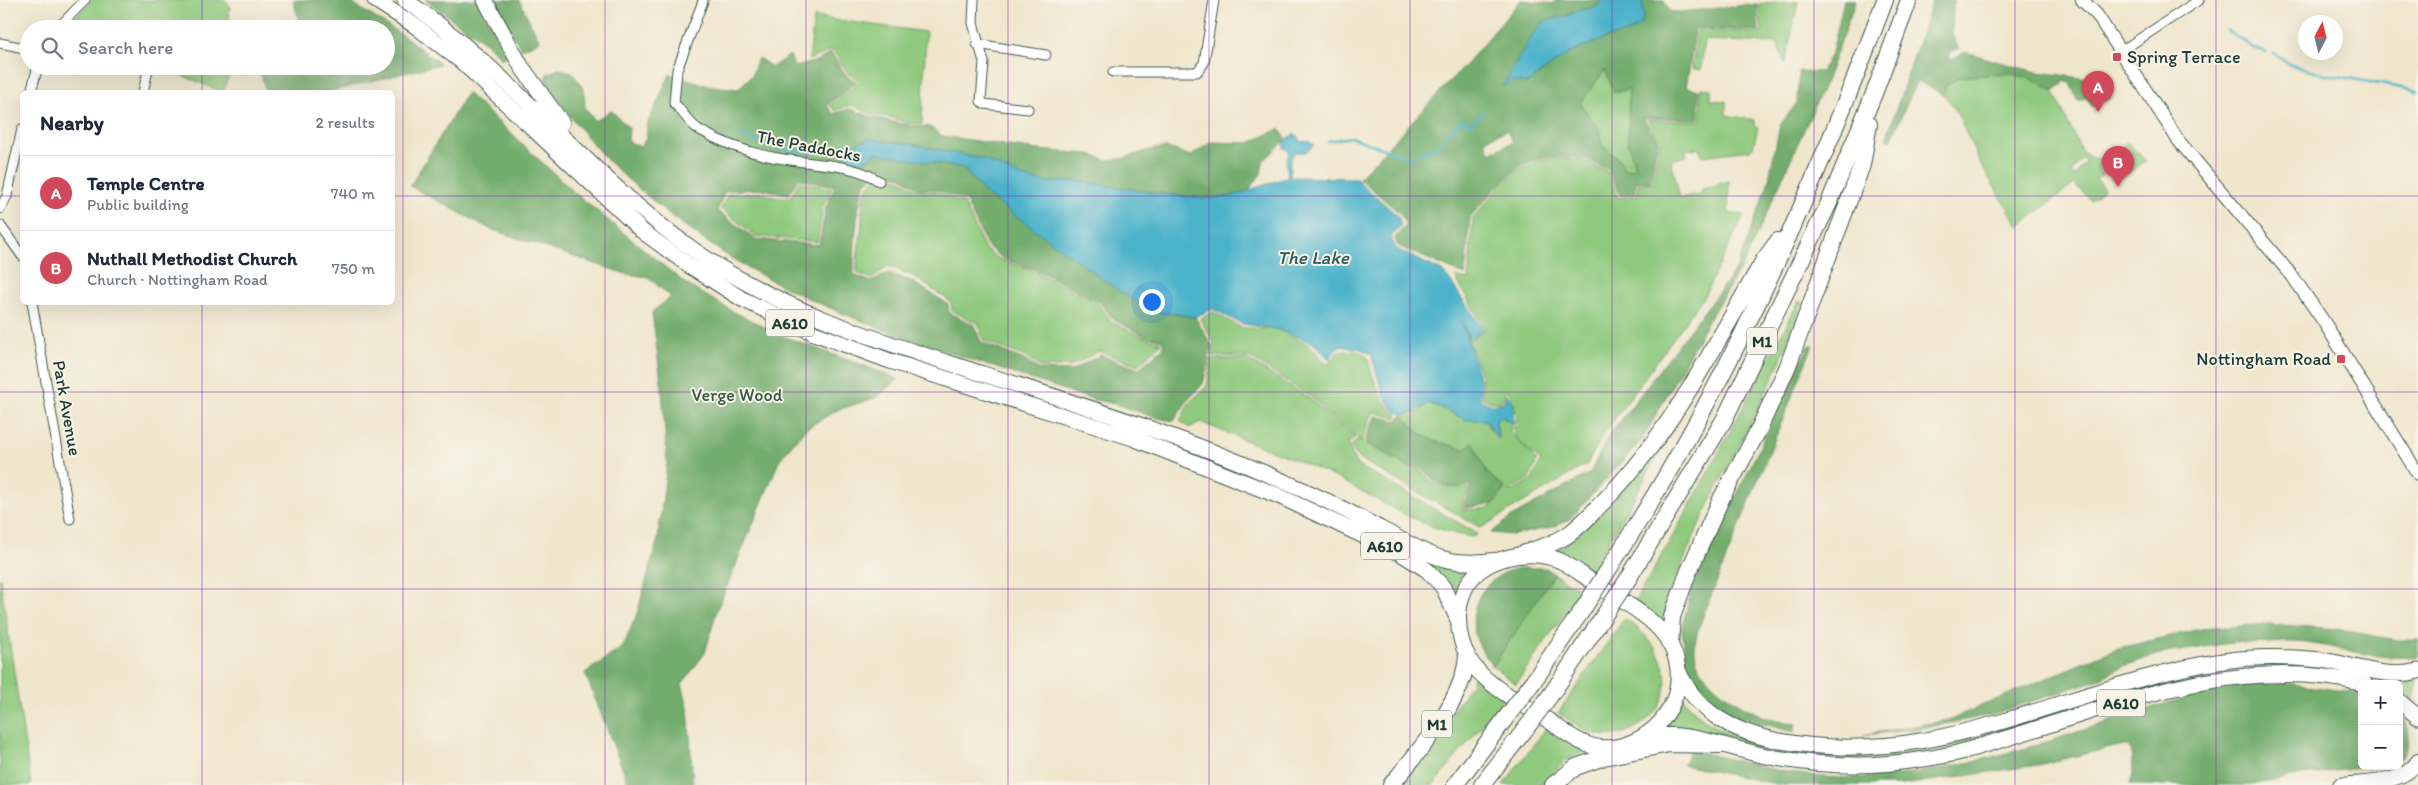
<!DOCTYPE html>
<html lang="en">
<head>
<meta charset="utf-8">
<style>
	:root { --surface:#fff; --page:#f6f6f7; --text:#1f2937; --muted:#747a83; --line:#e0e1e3; --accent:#d1495b }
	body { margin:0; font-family:Itim,sans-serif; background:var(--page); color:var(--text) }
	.controls { position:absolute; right:15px; bottom:15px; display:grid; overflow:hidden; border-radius:8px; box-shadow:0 5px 20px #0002 }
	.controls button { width:45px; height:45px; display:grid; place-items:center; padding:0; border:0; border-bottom:1px solid var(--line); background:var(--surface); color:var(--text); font:25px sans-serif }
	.compass { position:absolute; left:2298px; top:15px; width:45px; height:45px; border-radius:50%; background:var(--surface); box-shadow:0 5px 20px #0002; rotate:7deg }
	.you { position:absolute; left:1151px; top:301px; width:18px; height:18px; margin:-12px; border:4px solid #fff; border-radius:50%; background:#1a73e8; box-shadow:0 0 0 8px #1a73e833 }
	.badge { display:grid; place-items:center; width:32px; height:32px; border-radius:50%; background:var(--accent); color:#fff; font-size:16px; font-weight:700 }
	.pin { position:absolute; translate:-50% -41px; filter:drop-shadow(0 1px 2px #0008) }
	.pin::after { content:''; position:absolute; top:26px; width:18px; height:15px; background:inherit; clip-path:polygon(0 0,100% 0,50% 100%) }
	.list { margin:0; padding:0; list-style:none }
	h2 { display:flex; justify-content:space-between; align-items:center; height:65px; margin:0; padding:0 20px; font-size:21px }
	h2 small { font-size:16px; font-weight:400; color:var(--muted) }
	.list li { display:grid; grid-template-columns:32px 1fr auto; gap:15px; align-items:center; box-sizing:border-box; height:75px; padding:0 20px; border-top:1px solid var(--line) }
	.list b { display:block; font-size:19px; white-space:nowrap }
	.list p { margin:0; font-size:16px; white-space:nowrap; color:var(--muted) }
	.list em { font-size:16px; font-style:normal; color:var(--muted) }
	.icon { flex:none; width:28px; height:28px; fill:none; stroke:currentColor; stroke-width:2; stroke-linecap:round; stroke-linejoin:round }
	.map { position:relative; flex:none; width:2418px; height:785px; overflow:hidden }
	.search { position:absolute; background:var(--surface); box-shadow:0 5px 20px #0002; left:20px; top:20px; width:375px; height:55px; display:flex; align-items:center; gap:12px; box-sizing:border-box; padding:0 18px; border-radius:28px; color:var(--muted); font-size:19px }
	.panel { position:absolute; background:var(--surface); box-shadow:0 5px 20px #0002; left:20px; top:90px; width:375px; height:215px; border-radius:8px }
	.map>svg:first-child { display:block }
</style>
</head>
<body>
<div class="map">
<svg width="2418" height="785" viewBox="0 0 2418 785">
	<rect width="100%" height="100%" fill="#f7f3e8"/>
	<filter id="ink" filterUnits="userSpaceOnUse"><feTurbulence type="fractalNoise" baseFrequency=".02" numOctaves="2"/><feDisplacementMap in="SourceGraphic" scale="10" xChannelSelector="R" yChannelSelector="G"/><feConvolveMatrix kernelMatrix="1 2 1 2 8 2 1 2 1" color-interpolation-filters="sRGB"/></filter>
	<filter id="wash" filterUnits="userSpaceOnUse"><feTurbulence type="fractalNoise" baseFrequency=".0096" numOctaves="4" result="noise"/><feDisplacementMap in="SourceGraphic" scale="20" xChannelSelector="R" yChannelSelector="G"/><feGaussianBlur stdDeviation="1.12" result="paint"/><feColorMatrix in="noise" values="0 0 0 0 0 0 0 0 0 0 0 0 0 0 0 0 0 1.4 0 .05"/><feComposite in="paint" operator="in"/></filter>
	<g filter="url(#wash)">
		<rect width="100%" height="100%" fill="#efe6cc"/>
		<path fill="#8fc97e" stroke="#578359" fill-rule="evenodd" d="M91,0H226L230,7L228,29H64Z
			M1798,2L1785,64L1777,43L1704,40L1701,70L1692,68L1698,30L1762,33L1759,4Z
			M814,17L926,32L922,124L906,123L890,117L874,115L851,105L835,111L830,105L861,82L849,74L832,50L809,60Z
			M158,66H231L232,67L223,92Z
			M1605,69L1629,89L1628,141L1635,168L1625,170L1620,160L1602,146L1599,130L1580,103Z
			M2008,73L2032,79L2053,91L2082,152L2091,158L2107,159L2127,142L2146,161L2123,177L2110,161L2104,160L2099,164L2098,170L2102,175L2096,179L2104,189L2091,200L2074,184L2019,226L1979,162L1955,108L1944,95L1945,86L1959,77ZM2082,158L2086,161L2075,176L2071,173Z
			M1701,88L1711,89V100L1726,101V115L1755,120V126L1758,127L1753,147L1750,150L1703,156L1698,148L1685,150L1687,156L1671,160L1680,198L1702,193V189L1729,181L1728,213L1744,215L1704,296L1603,435L1587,464L1481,528L1358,458L1351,447L1357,439L1408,467L1421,470L1432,483L1454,488L1468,487L1469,491L1463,500V510C1490,508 1491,512 1505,488L1487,473L1473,443L1464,449C1432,441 1424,440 1402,415L1418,412L1428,403C1452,411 1457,421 1486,420L1491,431L1499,438L1496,420L1502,417L1511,423L1510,432L1537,461L1529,479L1509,490L1512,491L1532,480L1541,461C1531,452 1512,440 1513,426L1516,427C1518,413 1514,402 1508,390L1501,402H1491L1482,398V377L1462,324L1469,339L1473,338L1485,329L1455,277L1468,280L1473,219L1501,184L1525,166L1547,158L1583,160L1608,172L1618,198L1637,195L1638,184L1652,182L1660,143L1647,120L1700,121Z
			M879,175L901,180L918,191L936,192L964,203L985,249L999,259L1044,276L1098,303L1111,321L1142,337L1161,342L1160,345L1138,365L1099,351L1071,366L1042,368L1026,357L983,340L978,323L952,311L951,302L913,276L888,266L872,279L857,273C856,255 861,239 862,221C863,198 860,192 879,175Z
			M799,182L832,188L823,206L817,242L756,236L721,209L728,194L763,193L775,197H791Z
			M1799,301L1802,303C1767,415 1691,511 1662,626L1633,604C1693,505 1745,403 1799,301Z
			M1213,312L1242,328L1277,329L1309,345L1327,365L1339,351L1359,352L1367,356C1374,378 1378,402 1398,415L1396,418L1373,412L1362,441L1311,397L1249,357L1212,356L1214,343L1200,319Z
			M1211,359H1247L1310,399L1355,437L1348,444L1356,464L1478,534L1473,537C1419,530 1372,494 1324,472C1283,454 1241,439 1200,422L1189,428L1180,421L1189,403L1207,386Z
			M1673,429L1589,576L1553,553C1601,520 1636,474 1673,429Z
			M1337,513L1445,568L1458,571L1474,570L1456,600L1450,588L1337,517Z
			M1554,574L1581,590L1516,684L1493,666Z
			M0,578L31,785H0Z
			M1624,619C1665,642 1686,697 1638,726C1627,733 1615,737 1602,735C1586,733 1571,721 1558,713Z
			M1473,671L1507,695L1433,785H1397L1435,738L1472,683Z
			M2417,681L2411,705L2399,693V684L2378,682Z
			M1679,692C1700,726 1734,738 1771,746C1896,772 1992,733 2108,694L2112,695L2111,697L1968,744L1905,758H1810L1743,745L1684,726H1662Z
			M1548,726L1589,749L1565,761L1542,785H1503Z"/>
		<path fill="#73ad6d" stroke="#497550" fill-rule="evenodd" d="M293,0H347L407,38L440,64L328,92H266L259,66H386V29H302Z
			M425,0H477L507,55L502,59L489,45Z
			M494,0H519L540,41L521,49Z
			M1521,0L1553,4L1556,0H1602C1599,9 1558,15 1547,21C1538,26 1509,75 1504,86L1512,81L1527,83L1566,55L1603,39L1629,32L1644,16L1642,0H1663L1671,13L1757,4L1759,31L1696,28L1686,87L1699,90L1698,119L1643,118L1658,142L1650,181L1636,182L1634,193L1620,195L1609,170L1584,158L1547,156L1524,164L1499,184L1470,217L1465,275L1398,246L1395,238L1406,225L1401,214L1359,178L1468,62ZM1605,70L1614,92L1629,89L1628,141L1635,168L1625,170L1620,160L1602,146L1599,130L1580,103ZM1507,130L1513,142L1490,153L1484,141Z
			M1844,0H1856L1827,79L1744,263L1709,319L1642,440L1569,520L1550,528L1513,535L1491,533L1513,516L1590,473L1608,437L1737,268L1768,184L1780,125L1797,103L1799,71L1821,72L1832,52Z
			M1933,0H1953L1952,34L1959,49L1950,51V60L1965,52L2032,71L2102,81L2110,98L2092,107L2087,97L2078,101L2070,83L2063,81V84L2053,91L2032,79L2008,73L1959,77L1945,86L1944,95L1917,81L1891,140L1886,139Z
			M831,53L847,76L857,82L827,105L833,114L850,109L872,117L907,125L930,127L942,136L1037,150L1091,154C1117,170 1139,148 1164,148C1172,148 1184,154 1191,156L1211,142L1249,143L1279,129L1287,139L1263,161L1261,174L1247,192L1229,197L1205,198L1162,194L1077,181L1045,182L1022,177L983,159L916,145L868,139L851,145L860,163L877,153L963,168L987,195L1153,311L1195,317L1212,346L1203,384L1187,401L1174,421C1147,418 1122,403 1094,400C986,363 866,331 765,277C714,251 667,214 624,176C594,150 570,115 546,84L547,74L559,69L572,72L584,90L585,108L595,121L611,110L629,128L628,141L640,147L647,137V125L670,74L707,85L738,89L752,75L758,58L772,67L790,55L794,67L814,62ZM879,173L902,177L918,189L937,190L966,201L987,246L1002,258L1045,274L1100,302L1113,319L1144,336L1163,340V348L1138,369L1101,355L1071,371L1040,370L1024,360L981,342L973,324L949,313L948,304L911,281L889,273L871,282L854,275C853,259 857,194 866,182C869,179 875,176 879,173ZM798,179L835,186L826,207L819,245L756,239L717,211L725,191L761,189L789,194Z
			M467,93L575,193L686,284L734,312L783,336L899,379L875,398L837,410L805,429L780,459L717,610L705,653L682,684L688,707L693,785H629L585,673L623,647L637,614L658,539L667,463L662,389L652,312L671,297L648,277L626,274L490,229L410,186Z
			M1813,345L1706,608C1701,622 1694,637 1695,652C1696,682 1747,711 1773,720C1780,722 1788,722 1796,723L1794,732L1714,711L1687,669L1682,628L1691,591L1808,346Z
			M1402,415C1424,440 1432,441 1464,449L1473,442L1487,473L1504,488L1493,504L1465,508V501L1471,490L1470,485L1453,487L1434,481L1422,468L1408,466L1365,442L1375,416L1397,421Z
			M1520,568H1546L1554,574L1493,666C1489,660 1483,654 1480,647C1462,612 1482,575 1520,568Z
			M2268,624L2336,629L2396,640H2418V656C2377,662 2337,645 2296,642C2276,641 2257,646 2238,642L2159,654L2126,665L2097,680L1990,715L1919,729L1863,735L1948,720L2115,649L2200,629Z
			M2260,684H2291L2362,693V766H2377L2302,775L2251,785H2130L2133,773L2131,750L2127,746H2119L2038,765L1901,785H1781L1683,765L1691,749C1735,761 1779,773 1824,777C1893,782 1964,765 2030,747C2106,725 2180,692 2260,684Z
			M2399,711C2412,726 2412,745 2399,760Z"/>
		<path fill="#4bb2ca" stroke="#35787f" d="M1602,0L1626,2L1642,0L1644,16L1640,25L1629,32L1603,39L1566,55L1527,83L1512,81L1502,87C1513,71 1530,33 1544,22C1550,18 1556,19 1563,17C1567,16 1572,13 1576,11C1585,8 1599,10 1602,0Z
			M1294,134L1298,136L1302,142L1309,141L1314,145L1306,152H1294L1290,162V177L1355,178L1398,216L1401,225L1391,237L1396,249L1444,272L1483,329L1473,337H1469L1461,320L1480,379V400L1492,405L1503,403L1507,394L1513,405L1514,424L1502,417L1496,420L1498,439L1486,420H1465L1446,409L1428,403C1387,437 1381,384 1371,354L1361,349L1339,346L1329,359L1313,343L1277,329L1242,324L1213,309L1195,317L1153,311L1119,291L987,195L963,168L877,153L860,163H853L846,154L851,145L868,139L916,145L983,159L1022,177L1045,182L1077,181L1162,194L1205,198L1229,197L1288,177L1286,163L1289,151L1284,148V142Z"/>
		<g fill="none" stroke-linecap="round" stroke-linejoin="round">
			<path stroke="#4bb2ca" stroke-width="2.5" d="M2227,30L2254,48L2266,52
				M2274,53L2291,65L2315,72L2418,91
				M737,134L773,147L811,153
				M1328,141L1351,137L1409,158L1436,147L1462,119L1471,124L1483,112"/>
		</g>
	</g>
	<g filter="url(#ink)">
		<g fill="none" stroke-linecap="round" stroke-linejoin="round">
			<defs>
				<path id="minor" d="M974,0L973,23L984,62L981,101L984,104L1028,109
					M703,1L677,70L674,103C682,111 689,123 698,129C728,147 763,157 797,161C824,165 856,165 879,181
					M57,29L85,0
					M0,43L29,49
					M977,44L1046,55
					M2121,51L2199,0
					M1113,72H1197L1204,63L1214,0
					M31,92L38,66
					M143,92L149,66
					M0,209L7,196L22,129
					M0,225L22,256
					M32,302L70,519"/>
				<path id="secondary" d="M2082,0L2097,15L2178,140L2293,277L2324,322L2418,474"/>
				<path id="primary" d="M2340,785C2367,782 2403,785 2418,761"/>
				<path id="trunk" d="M375,0L414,25L461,61L642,231L687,264L742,299L814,333L890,361L1133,438L1279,496L1402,554L1427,570L1443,587L1458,620
					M405,0C513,73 589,177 695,251C782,312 883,342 983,374C1085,406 1187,438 1285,482C1318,496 1350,512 1381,529C1401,539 1422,553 1444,559C1462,564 1482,562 1500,560
					M485,0L521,66L562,123
					M1520,555C1534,554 1548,555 1561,561C1573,567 1585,577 1596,584C1618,599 1649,614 1665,636C1695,678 1671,731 1624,745C1612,749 1596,749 1584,743C1571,738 1560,728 1549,721C1524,704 1491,689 1473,665C1452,636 1452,587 1485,567C1495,560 1508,557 1520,555Z
					M1678,670C1696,712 1732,731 1775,740C1939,773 2068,684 2223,661C2255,656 2289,657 2321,660C2352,664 2387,680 2418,671
					M2399,701L2418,717
					M1644,737C1692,729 1735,752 1782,759C1844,769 1896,766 1957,753C2090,717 2225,649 2365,684"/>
				<path id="motorway" d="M1520,555C1536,549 1552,545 1566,536C1580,527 1591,514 1602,503C1672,433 1715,344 1764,260L1778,241
					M1610,567C1642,517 1673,466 1701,414C1773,282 1832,141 1885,0
					M1628,579L1724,420L1829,203L1875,91L1909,0
					M1670,644L1672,617L1688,573L1722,497L1758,431L1787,368L1862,165L1869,124
					M1533,682L1583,609
					M1552,693L1601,620
					M1391,785C1419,751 1465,699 1467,655
					M1455,785L1505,719
					M1482,785L1527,727
					M1553,785L1576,767L1604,757L1669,744L1721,745"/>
			</defs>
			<use href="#minor" stroke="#3e564b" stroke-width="11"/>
			<use href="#secondary" stroke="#3e564b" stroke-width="14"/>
			<use href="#primary" stroke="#3e564b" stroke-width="16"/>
			<use href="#trunk" stroke="#3e564b" stroke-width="17"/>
			<use href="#motorway" stroke="#3e564b" stroke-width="18"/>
			<use href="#minor" stroke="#fff" stroke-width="9"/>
			<use href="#secondary" stroke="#fff" stroke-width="12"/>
			<use href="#primary" stroke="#fff" stroke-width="14"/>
			<use href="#trunk" stroke="#fff" stroke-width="15"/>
			<use href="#motorway" stroke="#fff" stroke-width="16"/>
			<defs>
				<path id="motorway-bridge" d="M1583,609L1610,567
					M1601,620L1628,579
					M1505,719L1533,682
					M1527,727L1552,693"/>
			</defs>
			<use href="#motorway-bridge" stroke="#3e564b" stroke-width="18" stroke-linecap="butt"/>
			<use href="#motorway-bridge" stroke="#fff" stroke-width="16"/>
		</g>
	</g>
	<path fill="none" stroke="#7b2cbf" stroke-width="1" stroke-opacity="0.55" d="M202,0V29M403,0V785M605,0V785M806,0V785M1008,0V785M1209,0V785M1410,0V785M1612,0V785M1814,0V785M2015,0V785M2216,0V785M202,66V92M0,196H22M392,196H2418M202,302V785M0,392H2418M0,589H2418"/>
	<g fill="#d1495b" stroke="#f7f3e8" stroke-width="2">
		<rect x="2112" y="52" width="10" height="10" rx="2.5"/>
		<rect x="2336" y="354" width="10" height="10" rx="2.5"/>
	</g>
	<g text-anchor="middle" stroke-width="4" stroke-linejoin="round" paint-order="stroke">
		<g fill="#f7f3e8" stroke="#60746a" stroke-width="1">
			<rect x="766" y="309.5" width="48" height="27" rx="4"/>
			<rect x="1747" y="327.5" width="30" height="27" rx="4"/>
			<rect x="1361" y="532.5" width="48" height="27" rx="4"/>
			<rect x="2097" y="689.5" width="48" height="27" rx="4"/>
			<rect x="1422" y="710.5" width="30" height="27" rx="4"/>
		</g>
		<g font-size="16" font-weight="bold" fill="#1f3d34">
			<text x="790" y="329">A610</text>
			<text x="1762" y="347">M1</text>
			<text x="1385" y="552">A610</text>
			<text x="2121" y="709">A610</text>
			<text x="1437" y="730">M1</text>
		</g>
		<g font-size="18" fill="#1f3d34" stroke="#f7f3e8" text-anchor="start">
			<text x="2127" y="63">Spring Terrace</text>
			<text x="2331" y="365" text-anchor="end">Nottingham Road</text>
		</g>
		<g font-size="18" fill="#1f3d34" stroke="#f7f3e8">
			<text transform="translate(809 146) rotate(11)" y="6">The Paddocks</text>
			<text transform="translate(67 408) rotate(80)" y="6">Park Avenue</text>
		</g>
		<g font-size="18" fill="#355943" stroke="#f7f3e8">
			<text x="737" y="401">Verge Wood</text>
		</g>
		<g font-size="19" font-style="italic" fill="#2a5a5a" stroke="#f7f3e8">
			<text x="1313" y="264">The Lake</text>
		</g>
	</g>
</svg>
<div class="controls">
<button>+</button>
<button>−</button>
</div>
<svg class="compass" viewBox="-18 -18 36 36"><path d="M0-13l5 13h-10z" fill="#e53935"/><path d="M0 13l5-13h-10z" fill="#747a83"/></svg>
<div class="you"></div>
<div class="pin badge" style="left:2098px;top:112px">A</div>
<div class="pin badge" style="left:2118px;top:187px">B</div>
<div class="search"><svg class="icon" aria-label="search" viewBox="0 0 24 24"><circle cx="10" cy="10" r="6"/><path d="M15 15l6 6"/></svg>Search here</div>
<section class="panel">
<h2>Nearby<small>2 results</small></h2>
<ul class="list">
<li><span class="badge">A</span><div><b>Temple Centre</b><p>Public building</p></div><em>740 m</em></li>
<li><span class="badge">B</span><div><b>Nuthall Methodist Church</b><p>Church · Nottingham Road</p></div><em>750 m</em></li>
</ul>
</section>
</div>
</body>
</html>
